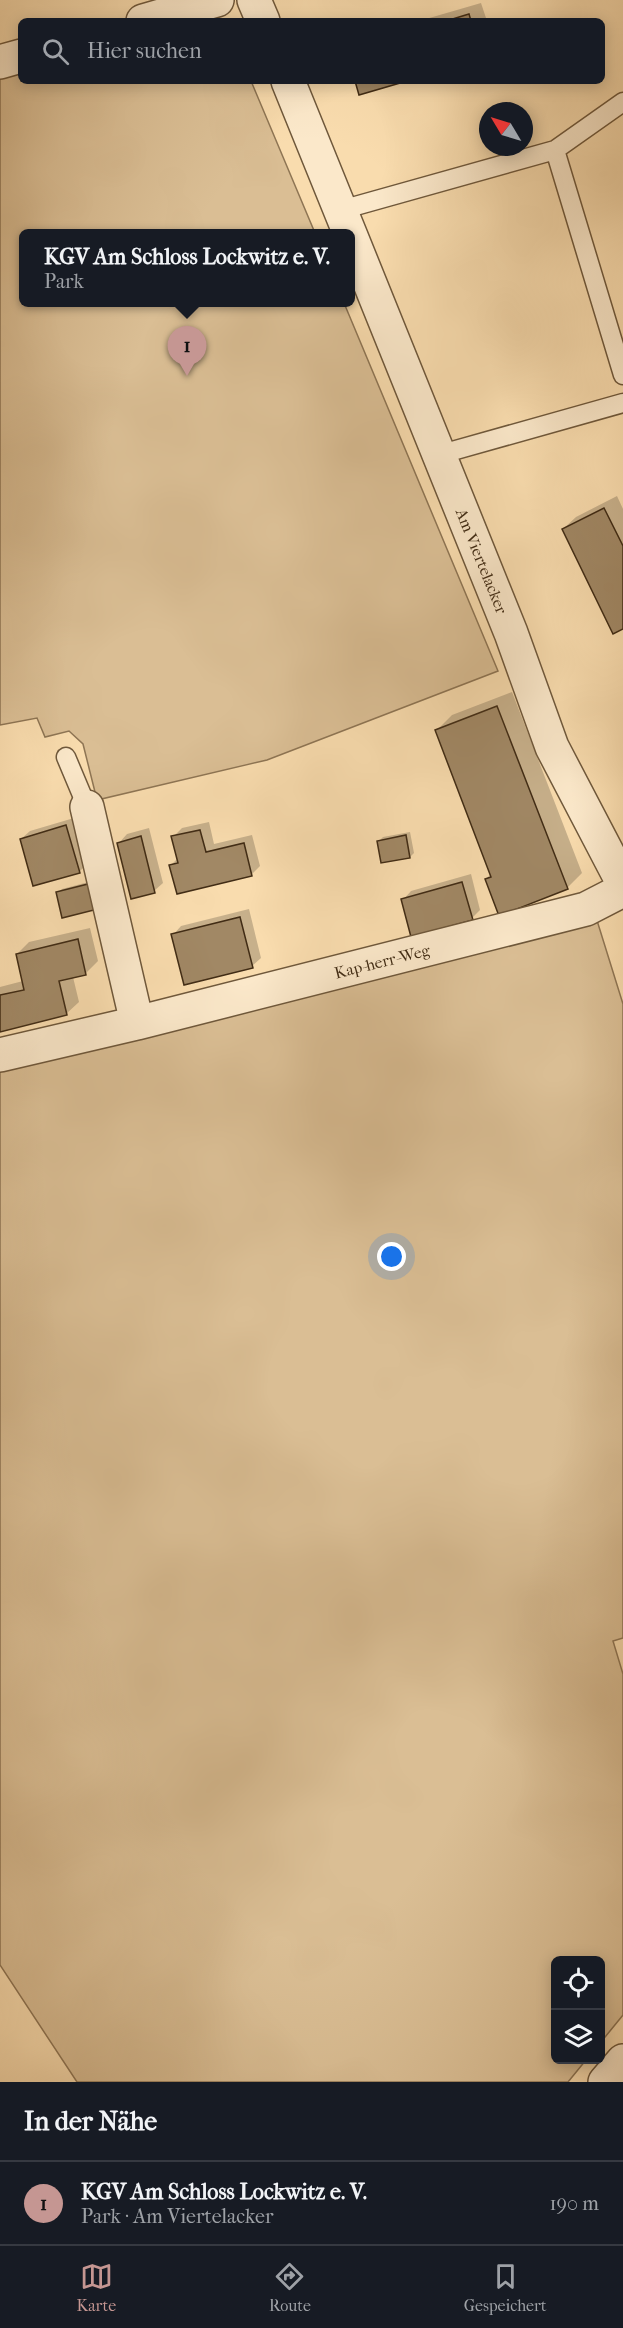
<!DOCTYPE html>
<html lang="de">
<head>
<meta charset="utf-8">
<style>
	:root { --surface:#171b24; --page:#242831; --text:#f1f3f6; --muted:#9ea1a6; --line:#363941; --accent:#c59692 }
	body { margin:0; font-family:"IM FELL French Canon",serif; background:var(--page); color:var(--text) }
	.controls { position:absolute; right:18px; bottom:18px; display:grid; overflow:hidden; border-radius:9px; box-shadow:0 3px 15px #0003 }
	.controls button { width:54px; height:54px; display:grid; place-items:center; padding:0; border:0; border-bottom:2px solid var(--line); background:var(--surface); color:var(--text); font:30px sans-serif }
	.compass { position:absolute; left:479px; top:102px; width:54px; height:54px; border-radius:50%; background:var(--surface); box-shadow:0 3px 15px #0003; rotate:308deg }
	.you { position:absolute; left:392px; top:1257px; width:21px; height:21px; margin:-15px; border:4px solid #fff; border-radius:50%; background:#1a73e8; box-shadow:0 0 0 9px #1a73e833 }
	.badge { display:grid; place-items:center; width:39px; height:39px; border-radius:50%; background:var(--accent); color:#111; font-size:20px; font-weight:700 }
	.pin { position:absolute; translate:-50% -50px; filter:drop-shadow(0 2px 3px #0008) }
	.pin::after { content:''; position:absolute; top:32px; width:21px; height:18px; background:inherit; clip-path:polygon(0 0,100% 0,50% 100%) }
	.popup { position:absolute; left:19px; top:229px; width:336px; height:78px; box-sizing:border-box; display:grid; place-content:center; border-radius:9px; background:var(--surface); filter:drop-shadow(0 2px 4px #0005); font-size:20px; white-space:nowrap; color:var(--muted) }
	.popup b { font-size:22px; color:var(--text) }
	.popup::after { content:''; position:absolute; left:50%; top:100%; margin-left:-12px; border:12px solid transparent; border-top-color:var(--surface) }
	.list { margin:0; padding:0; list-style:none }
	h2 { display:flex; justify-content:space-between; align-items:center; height:78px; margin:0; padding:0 24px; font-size:26px }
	h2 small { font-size:20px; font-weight:400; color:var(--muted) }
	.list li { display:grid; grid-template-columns:39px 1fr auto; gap:18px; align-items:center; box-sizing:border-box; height:84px; padding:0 24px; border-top:2px solid var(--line) }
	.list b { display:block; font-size:22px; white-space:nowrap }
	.list p { margin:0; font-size:20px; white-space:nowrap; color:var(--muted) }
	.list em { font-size:20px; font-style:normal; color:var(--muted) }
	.icon { flex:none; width:33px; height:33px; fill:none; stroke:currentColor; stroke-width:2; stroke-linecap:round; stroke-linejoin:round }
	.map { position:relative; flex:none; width:623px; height:2082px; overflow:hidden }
	.search { position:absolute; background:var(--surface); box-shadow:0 3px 15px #0003; left:18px; right:18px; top:18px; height:66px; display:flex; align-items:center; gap:15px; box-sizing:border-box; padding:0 21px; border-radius:9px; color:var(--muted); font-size:22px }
	.sheet { height:162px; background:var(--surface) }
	nav { display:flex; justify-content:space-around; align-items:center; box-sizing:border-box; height:84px; border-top:2px solid var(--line); background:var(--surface); font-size:16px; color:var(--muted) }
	nav a { display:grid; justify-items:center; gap:3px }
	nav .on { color:var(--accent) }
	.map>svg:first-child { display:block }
</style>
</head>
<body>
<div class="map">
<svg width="623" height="2082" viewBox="0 0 623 2082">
	<rect width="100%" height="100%" fill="#f9dcae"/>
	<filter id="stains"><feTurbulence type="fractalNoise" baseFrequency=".00333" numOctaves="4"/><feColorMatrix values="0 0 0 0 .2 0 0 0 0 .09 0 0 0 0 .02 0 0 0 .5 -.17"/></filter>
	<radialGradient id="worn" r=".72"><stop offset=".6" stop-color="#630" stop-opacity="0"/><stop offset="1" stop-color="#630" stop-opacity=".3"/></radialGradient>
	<path fill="#dabe94" stroke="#8e7554" stroke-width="1.5" d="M21,72V81H251L315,233L24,234V302L344,303L498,671L267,760L97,800L83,744L69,731L45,737L37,718L0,725V78Z
		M595,914L623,1004V1638L613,1641L623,1674V2015L601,2042L600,1960H556V2060H586L568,2082H77L0,1965V1067Z"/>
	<path fill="#0003" d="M481,3L487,21H419Z
		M617,496L623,509V627L563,529L576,517Z
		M512,692L582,873L567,888L486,879L491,874L437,730L452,715Z
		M74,818L88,863L79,872L21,839L30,831Z
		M209,822L214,844L252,835L260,866L251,875L171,865L178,858L173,837L182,828Z
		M149,828L163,883L154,891L119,843L127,834Z
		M410,832L414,853L410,857L379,841L383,837Z
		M471,874L480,910L472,918L403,900L411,891Z
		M96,880L102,903L58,893L62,889Z
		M249,909L261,958L252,966L173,935L181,926Z
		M90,928L98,961L85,974L73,977L79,1002L66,1014L0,1030V987L23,981L17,954L29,942Z"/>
	<path fill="#a18865" stroke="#412c15" stroke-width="1.5" d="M469,14L471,21H446Z
		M355,81H407L359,95Z
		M604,508L623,546V629L613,634L562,529Z
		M497,706L568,889L499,916L485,879L491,877L435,730Z
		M66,825L80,873L33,886L20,839Z
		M200,830L206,852L244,843L252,876L177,894L169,865L178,863L171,836Z
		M406,835L410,858L381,863L377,841Z
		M141,836L155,893L131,899L117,843Z
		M462,882L473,920L411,937L401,899Z
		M92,883L98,909L62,918L56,892Z
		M240,917L253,968L184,985L171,934Z
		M78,939L86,975L59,981L67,1015L0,1032V995L24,990L16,954Z"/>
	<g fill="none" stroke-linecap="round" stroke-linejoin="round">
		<defs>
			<path id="service" d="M555,150L623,102
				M341,210L555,150L623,375
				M438,455L623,403
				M66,757L87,807"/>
			<path id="minor" d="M254,0L263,21
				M143,21L217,0
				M0,62L21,56
				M288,81L350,234
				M350,234L511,633L552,747L623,883
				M87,807L137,1023L586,909L623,890
				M0,1055L137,1023
				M605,2082L623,2061"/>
		</defs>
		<use href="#service" stroke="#6f583b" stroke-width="21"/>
		<use href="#minor" stroke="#6f583b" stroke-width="36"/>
		<use href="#service" stroke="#fbe8ca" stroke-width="18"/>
		<use href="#minor" stroke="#fbe8ca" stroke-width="33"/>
	</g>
	<g text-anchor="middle" stroke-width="6" stroke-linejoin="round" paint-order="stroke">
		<g font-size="16" fill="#412c15" stroke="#fbe8ca">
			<text transform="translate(482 561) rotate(68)" y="6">Am Viertelacker</text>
			<text transform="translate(382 961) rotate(-14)" y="6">Kap-herr-Weg</text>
		</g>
	</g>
	<rect width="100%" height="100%" filter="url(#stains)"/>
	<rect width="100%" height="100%" fill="url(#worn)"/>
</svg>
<div class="controls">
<button><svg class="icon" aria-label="locate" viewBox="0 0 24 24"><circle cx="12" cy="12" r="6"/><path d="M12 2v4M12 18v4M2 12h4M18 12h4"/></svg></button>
<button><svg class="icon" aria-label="layers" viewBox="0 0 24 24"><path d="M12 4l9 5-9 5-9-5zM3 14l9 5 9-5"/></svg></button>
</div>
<svg class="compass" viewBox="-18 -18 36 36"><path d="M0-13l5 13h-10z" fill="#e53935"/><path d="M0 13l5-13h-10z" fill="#9ea1a6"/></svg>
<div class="you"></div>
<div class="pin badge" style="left:187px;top:376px">1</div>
<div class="popup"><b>KGV Am Schloss Lockwitz e. V.</b>Park</div>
<div class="search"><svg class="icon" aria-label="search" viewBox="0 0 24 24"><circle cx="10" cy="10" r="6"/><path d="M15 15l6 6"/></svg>Hier suchen</div>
</div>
<section class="sheet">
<h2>In der Nähe<small></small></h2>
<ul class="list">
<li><span class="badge">1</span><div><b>KGV Am Schloss Lockwitz e. V.</b><p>Park · Am Viertelacker</p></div><em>190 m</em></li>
</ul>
</section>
<nav>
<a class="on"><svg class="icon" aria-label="map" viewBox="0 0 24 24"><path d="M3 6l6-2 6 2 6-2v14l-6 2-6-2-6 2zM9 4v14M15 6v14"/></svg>Karte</a>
<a><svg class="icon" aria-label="directions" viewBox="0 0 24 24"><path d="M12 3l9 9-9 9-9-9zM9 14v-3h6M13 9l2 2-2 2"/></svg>Route</a>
<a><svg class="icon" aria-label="saved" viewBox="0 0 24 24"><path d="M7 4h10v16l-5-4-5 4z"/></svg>Gespeichert</a>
</nav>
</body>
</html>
